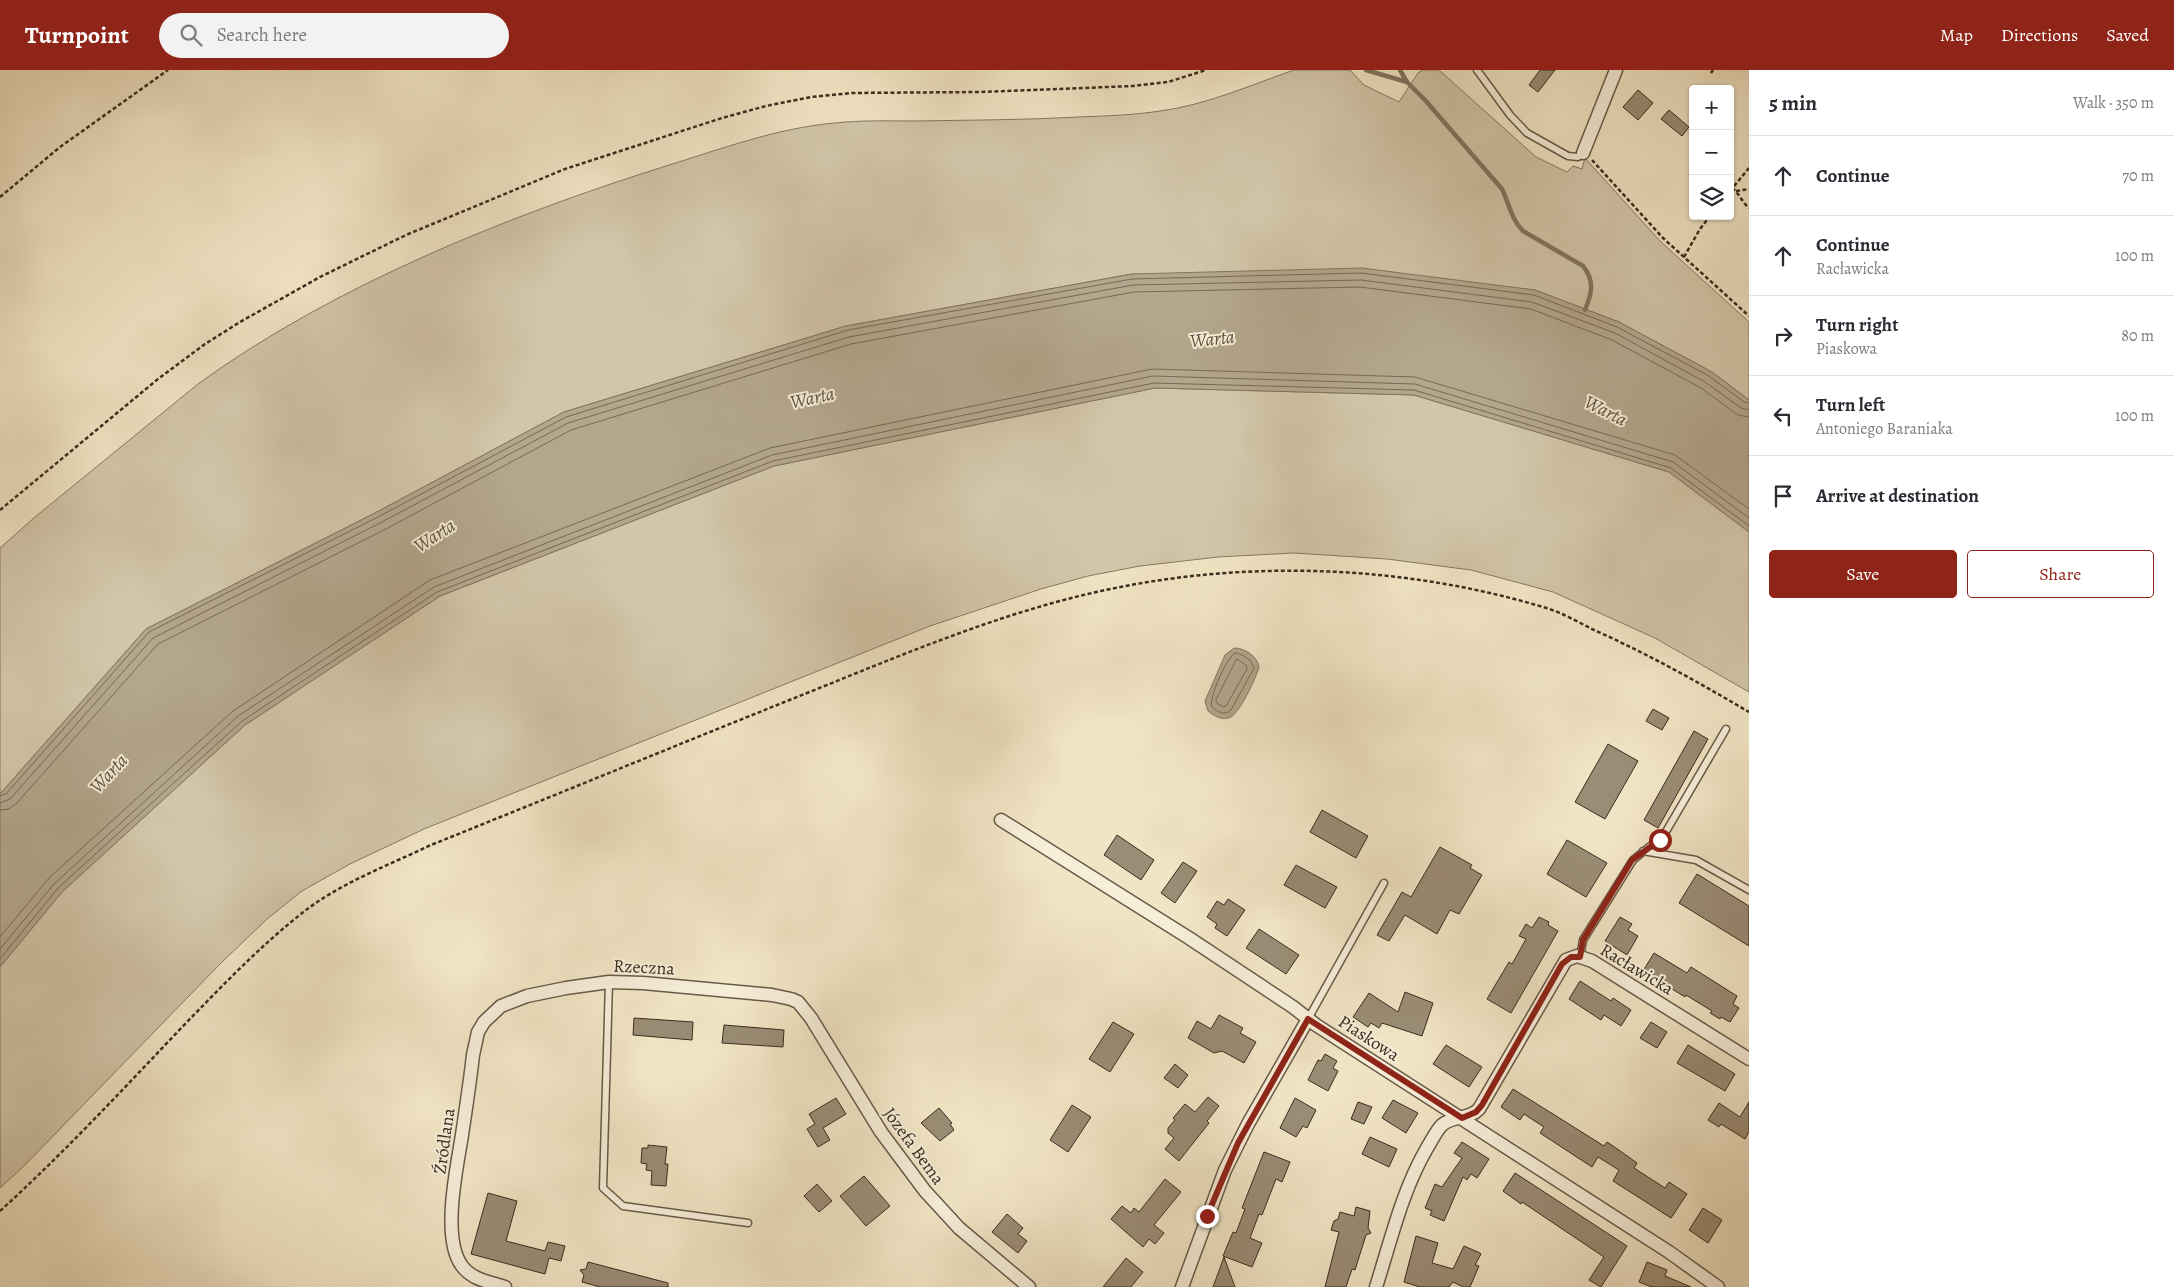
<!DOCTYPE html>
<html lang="en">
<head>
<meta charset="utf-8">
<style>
	:root { --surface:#fff; --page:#f2f2f3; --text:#2b2b33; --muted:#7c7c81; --line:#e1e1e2; --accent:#8f2418 }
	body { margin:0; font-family:Alegreya,serif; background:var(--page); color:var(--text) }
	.controls { position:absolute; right:15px; top:15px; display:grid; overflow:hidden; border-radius:5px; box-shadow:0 1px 4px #0004 }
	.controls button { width:45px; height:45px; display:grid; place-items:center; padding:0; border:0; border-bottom:1px solid var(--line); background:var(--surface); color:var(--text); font:25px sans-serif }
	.stop { position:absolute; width:15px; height:15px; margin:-11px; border:4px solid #8f2418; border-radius:50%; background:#fff }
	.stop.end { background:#8f2418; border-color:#fff; box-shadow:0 1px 5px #0008 }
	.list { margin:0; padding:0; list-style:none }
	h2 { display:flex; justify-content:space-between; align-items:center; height:65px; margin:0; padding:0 20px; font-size:21px }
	h2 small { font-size:16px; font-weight:400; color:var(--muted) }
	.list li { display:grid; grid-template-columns:32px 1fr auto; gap:15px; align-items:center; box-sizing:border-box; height:80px; padding:0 20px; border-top:1px solid var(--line) }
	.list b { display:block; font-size:19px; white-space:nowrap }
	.list p { margin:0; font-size:16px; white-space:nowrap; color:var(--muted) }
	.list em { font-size:16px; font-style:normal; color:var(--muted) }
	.actions { display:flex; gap:10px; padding:15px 20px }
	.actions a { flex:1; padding:11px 0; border:1px solid var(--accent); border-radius:5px; text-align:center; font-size:18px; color:var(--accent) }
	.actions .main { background:var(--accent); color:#fff }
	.icon { flex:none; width:28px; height:28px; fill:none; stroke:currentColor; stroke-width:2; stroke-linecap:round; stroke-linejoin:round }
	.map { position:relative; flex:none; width:1749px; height:1217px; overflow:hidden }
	header { display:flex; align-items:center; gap:30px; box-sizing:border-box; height:70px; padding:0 25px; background:var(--accent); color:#fff }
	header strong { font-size:24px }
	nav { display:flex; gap:28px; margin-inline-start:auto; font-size:18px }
	.search { width:350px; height:45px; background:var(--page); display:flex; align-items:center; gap:12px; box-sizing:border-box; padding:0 18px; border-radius:28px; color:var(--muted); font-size:19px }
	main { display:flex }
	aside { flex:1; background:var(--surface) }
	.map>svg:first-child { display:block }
</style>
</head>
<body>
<header>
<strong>Turnpoint</strong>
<div class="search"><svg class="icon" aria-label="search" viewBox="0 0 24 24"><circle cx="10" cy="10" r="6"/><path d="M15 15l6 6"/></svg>Search here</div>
<nav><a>Map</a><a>Directions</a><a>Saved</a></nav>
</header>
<main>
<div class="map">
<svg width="1749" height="1217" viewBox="0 0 1749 1217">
	<rect width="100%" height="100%" fill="#f1e5c5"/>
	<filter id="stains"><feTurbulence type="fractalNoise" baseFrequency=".004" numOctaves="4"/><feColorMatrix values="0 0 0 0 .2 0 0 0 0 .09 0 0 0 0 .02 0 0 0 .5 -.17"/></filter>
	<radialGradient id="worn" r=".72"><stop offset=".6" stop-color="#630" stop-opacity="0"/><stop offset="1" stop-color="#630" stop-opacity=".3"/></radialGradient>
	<path fill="#d2c6a9" stroke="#867964" d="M1294,0H1350L1364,15L1399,32L1418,3L1423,0H1439L1536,87L1567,102L1573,96L1582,99L1585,88L1660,171L1749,252V330L1712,302L1619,252L1535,220L1449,211L1132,204L846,256L564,342L375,443L146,559L0,724V478L35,447L198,314C333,216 507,146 666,96C721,79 777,58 835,53C862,50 889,51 916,51C970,50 1025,50 1079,47C1106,46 1134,45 1160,41C1206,35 1251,15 1294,0Z
		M1155,318L1414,325L1669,402L1749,462V622L1655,568L1553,522L1471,500L1387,489L1294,483L1218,487L1140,496L1088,506L1041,519L930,556L424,759L350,794L302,821L267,849L219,895L24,1096L0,1118V897L62,822L245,655L440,526L774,396Z"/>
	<path fill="#b3a68c" stroke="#837560" d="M1362,198L1535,220L1619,252L1712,302L1749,330V462L1669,402L1414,325L1155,318L774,396L440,526L245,655L62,822L0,897V724L146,559L375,443L564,342L846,256L1132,204Z
		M1234,578C1245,578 1257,586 1259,597C1256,608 1240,642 1231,647C1222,651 1214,646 1208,641L1205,631L1225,585Z"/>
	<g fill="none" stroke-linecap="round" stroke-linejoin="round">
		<path stroke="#776955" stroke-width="1" d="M1235,583C1243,584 1252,590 1254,598L1231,640C1224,646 1218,642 1212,637C1208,629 1227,587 1235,583Z
			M1237,589L1246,595L1247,599L1226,636L1223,637L1217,633L1216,630Z
			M0,726L6,724L149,562L378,447L566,347L848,260L1132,209L1361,203L1534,225L1617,257L1709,306L1744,332L1749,333
			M0,733L10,729L153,568L380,453L568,353L849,267L1133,215L1361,210L1532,232L1615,263L1705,312L1741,338L1749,340
			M0,740L9,739L16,734L158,574L384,460L571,360L851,274L1134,222L1360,217L1531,239L1612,270L1701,318L1738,345L1749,347
			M0,867L49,808L233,641L430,510L770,378L1152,299L1415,307L1675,385L1749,439
			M0,879L54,814L238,646L434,517L772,385L1153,306L1415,314L1673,392L1749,448
			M0,889L58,818L242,651L437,522L773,391L1154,313L1414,320L1671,398L1749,456"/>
		<path stroke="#837560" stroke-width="4.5" d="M1366,0L1407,12
			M1400,0L1407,12L1425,30L1502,119C1509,133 1511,149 1523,161L1583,196C1595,211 1592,223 1585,240"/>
	</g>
	<path fill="#9a8c75" stroke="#3b2c1e" d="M1540,0H1555L1538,22L1529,15Z
		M1638,20L1653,33L1638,50L1623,37Z
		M1669,40L1689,57L1682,66L1661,49Z
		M1653,639L1669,648L1662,660L1646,651Z
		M1694,661L1708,669L1658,758L1644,750Z
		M1608,674L1638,691L1605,749L1575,732Z
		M1322,740L1368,766L1356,788L1310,762Z
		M1117,765L1154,790L1141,810L1104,785Z
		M1567,770L1607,793L1586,827L1547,804Z
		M1440,777L1472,795L1470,798L1482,805L1459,844L1450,840L1437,864L1405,845L1389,871L1377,865L1402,822L1411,827Z
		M1183,792L1197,801L1175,833L1161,823Z
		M1296,795L1337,817L1325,838L1284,815Z
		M1697,804L1749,836V876L1679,833Z
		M1228,829L1245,840L1227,866L1215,858L1217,854L1207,847L1217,831L1224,835Z
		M1539,847L1549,852L1548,855L1558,861L1511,943L1487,929L1509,892L1512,894L1526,869L1519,866L1526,854L1532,858Z
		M1620,847L1632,854L1628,860L1638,866L1627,885L1605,871Z
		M1259,859L1299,885L1286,904L1246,878Z
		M1654,883L1687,903L1691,897L1737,926L1733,934L1739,938L1730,952L1721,947L1720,949L1710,943L1712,941L1686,925L1685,927L1643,901Z
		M1580,911L1611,931L1613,928L1631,940L1621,956L1604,945L1601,950L1569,929Z
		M1405,922L1433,933L1422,966L1382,953L1379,958L1371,953L1368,957L1353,947L1369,923L1398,942Z
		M1219,945L1243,958L1240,963L1256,972L1244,993L1222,981L1214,983L1188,968L1197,951L1211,959Z
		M634,948L693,952L692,970L633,965Z
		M1113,952L1134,964L1110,1002L1089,989Z
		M1651,952L1667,962L1657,978L1640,968Z
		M724,955L784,960L783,977L722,973Z
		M1446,975L1482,997L1469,1017L1433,994Z
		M1688,975L1735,1004L1725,1021L1677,993Z
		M1325,984L1337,991L1333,998L1338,1001L1328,1021L1308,1010L1318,990L1321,991Z
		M1175,994L1188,1005L1178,1018L1164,1008Z
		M1513,1019L1604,1076L1607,1072L1616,1078L1637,1093L1634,1098L1662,1116L1665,1118L1669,1112L1687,1124L1671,1148L1613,1111L1619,1100L1598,1087L1592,1097L1540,1063L1544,1057L1524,1044L1520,1050L1501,1037Z
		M1208,1027L1219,1036L1207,1051L1209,1053L1179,1091L1165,1079L1174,1068L1168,1063V1058L1175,1050L1173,1048L1185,1034L1195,1042Z
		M836,1028L846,1044L823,1058L830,1070L818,1077L807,1059L815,1054L809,1044Z
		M1295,1028L1316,1040L1307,1058L1303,1056L1296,1067L1280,1058Z
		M1393,1030L1418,1043L1406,1063L1382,1048Z
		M1358,1032L1372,1037L1364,1054L1351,1049Z
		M1749,1032V1062L1745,1069L1721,1054L1719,1057L1708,1050L1719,1033L1740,1047Z
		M1072,1035L1091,1047L1068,1082L1050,1070Z
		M939,1038L952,1053L950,1054L954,1060L940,1071L921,1053Z
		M1370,1067L1397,1079L1389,1097L1362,1084Z
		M1462,1072L1489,1089L1477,1108L1471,1104L1467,1110L1463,1107L1444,1151L1430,1145L1432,1141L1425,1138L1435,1114L1442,1117L1462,1088L1454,1083Z
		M648,1075L667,1077L665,1094H668L666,1116L651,1115L652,1101L646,1100L647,1094L641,1093L642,1078H648Z
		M1264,1082L1290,1092L1282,1112L1276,1109L1262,1145L1259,1144L1250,1168L1262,1173L1252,1197L1223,1186L1233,1162L1236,1163L1245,1139L1242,1138Z
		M1515,1103L1627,1176L1601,1217L1589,1210L1604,1187L1522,1132L1521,1134L1503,1121Z
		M864,1106L890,1136L866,1156L840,1126Z
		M1165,1109L1181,1122L1154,1155L1164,1163L1155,1174L1149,1169L1143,1177L1111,1149L1122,1136L1131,1143L1134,1138L1139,1142Z
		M817,1114L832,1131L819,1142L804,1126Z
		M488,1123L517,1131L506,1171L545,1181L548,1172L565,1176L561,1191L549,1188L545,1204L471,1184Z
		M1356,1137L1370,1141L1368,1158L1371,1163L1366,1165L1355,1200L1352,1199L1346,1217H1325L1339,1162L1331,1160L1334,1151L1338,1149L1340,1142L1354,1146Z
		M1703,1138L1722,1150L1708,1173L1689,1160Z
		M1007,1144L1023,1158L1018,1164L1027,1171L1018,1183L992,1162Z
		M1416,1166L1438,1173L1432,1193L1453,1199L1464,1176L1480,1183L1481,1184L1475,1195L1479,1196L1470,1217H1463L1453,1212L1449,1217H1420L1404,1212Z
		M1224,1187L1235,1217H1213Z
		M1126,1188L1143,1202L1131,1217H1103Z
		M588,1192L668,1213V1217H600L582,1212L584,1205L580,1200L586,1199Z
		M1647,1192L1667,1200L1665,1206L1691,1217H1652L1639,1212Z"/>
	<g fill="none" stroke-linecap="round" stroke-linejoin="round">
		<defs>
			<path id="service" d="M1477,0L1510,45L1527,63L1568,86L1578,87L1583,83
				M1643,781L1696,790L1749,820
				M1580,887L1583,870L1633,790L1664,765L1726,659
				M609,912L603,1118L623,1136L748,1153
				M1308,949L1384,813"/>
			<path id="minor" d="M1583,83L1616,0
				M1001,750L1189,868L1293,937L1316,955L1669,1182L1718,1217
				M505,1217C490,1212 472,1210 462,1196C441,1168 457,1097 462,1065C466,1038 470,1012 473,985L478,962L484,952L501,936L527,926L566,918L609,912L643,913L772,925L791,929L798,932L811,948L881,1062L925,1121L959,1158L1029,1217
				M1182,1217L1225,1100L1248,1054L1308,949
				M1376,1217C1391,1170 1402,1121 1427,1078C1432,1070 1436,1061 1442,1055C1453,1045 1469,1050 1479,1039L1566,890L1577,886L1592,891L1749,989"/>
		</defs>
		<use href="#service" stroke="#685a48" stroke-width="9"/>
		<use href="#minor" stroke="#685a48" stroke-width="15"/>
		<path stroke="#3b2c1e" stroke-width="2.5" stroke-dasharray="4 2.5" stroke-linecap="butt" d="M1711,3L1713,0
			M1592,90L1663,168L1749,246
			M1732,118C1739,123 1742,132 1749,138
			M1730,121L1749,98
			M1736,121L1749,119
			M0,127L60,77L168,0
			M1684,187L1700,159L1710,146
			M0,440L158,309L205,274L240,252L320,207L406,165L565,99L722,48L766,36L811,27L852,23L981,22L1133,16L1168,12L1206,0
			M0,1141C65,1082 125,1017 186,953C225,913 265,871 310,837C346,811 391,794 431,775C548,728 665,680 782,633C883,593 987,547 1092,523C1239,489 1399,494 1543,537C1561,542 1578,552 1594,560C1648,584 1698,612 1749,642"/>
		<use href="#service" stroke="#f6eed9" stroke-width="6"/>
		<use href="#minor" stroke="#f6eed9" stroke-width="12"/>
	</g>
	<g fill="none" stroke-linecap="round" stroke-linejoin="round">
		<path stroke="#8f2418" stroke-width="6" d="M1207,1146L1238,1073L1308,949L1462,1048L1476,1042L1482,1035L1562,894L1571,887H1580L1583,870L1632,790L1660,770"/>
	</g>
	<g text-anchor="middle" stroke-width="4" stroke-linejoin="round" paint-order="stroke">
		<g font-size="18" fill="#3b2c1e" stroke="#f6eed9">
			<text transform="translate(644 897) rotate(3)" y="6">Rzeczna</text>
			<text transform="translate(1637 899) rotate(31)" y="6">Racławicka</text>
			<text transform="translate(1369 968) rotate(33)" y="6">Piaskowa</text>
			<text transform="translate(444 1071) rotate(-82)" y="6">Źródlana</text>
			<text transform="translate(914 1076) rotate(54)" y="6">Józefa Bema</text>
		</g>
		<g font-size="19" font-style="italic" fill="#5f513f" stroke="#f6eed9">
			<text transform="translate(1212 268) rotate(-6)" y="7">Warta</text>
			<text transform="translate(812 327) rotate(-12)" y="7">Warta</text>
			<text transform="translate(1606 340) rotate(27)" y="7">Warta</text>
			<text transform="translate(434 465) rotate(-33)" y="7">Warta</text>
			<text transform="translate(108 703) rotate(-47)" y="7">Warta</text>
		</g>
	</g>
	<rect width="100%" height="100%" filter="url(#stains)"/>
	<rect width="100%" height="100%" fill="url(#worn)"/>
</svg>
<div class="controls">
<button>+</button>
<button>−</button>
<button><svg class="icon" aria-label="layers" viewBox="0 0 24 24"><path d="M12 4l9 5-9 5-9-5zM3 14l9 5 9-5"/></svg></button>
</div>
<div class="stop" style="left:1660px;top:770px"></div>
<div class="stop end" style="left:1207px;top:1146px"></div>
</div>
<aside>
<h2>5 min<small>Walk · 350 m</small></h2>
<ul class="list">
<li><svg class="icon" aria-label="ahead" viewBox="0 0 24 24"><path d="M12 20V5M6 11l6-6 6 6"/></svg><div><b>Continue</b></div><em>70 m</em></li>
<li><svg class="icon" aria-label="ahead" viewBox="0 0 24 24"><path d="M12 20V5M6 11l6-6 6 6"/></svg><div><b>Continue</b><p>Racławicka</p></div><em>100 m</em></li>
<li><svg class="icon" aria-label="right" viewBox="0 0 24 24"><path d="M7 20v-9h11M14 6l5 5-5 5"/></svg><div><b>Turn right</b><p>Piaskowa</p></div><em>80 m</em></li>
<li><svg class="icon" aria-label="left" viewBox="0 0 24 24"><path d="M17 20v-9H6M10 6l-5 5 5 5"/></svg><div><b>Turn left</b><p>Antoniego Baraniaka</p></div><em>100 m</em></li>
<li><svg class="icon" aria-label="arrive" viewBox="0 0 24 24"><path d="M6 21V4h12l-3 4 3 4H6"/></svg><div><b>Arrive at destination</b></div></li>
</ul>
<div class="actions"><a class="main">Save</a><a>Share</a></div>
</aside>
</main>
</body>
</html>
